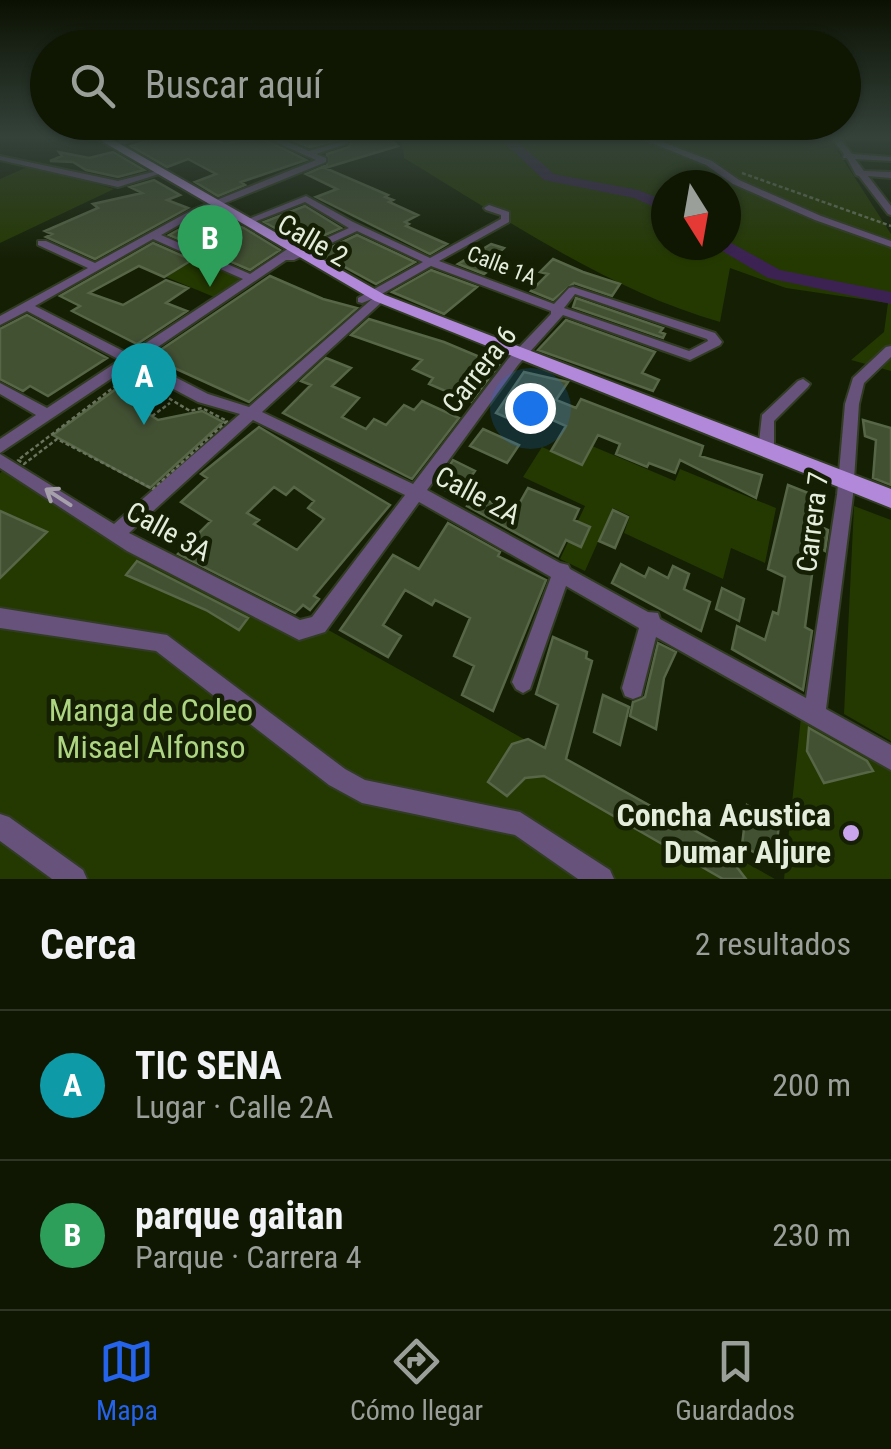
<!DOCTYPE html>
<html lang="es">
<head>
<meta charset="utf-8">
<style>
	:root { --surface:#0f1703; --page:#1d2412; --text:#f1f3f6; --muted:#9b9f9a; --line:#2f3625; --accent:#2563eb }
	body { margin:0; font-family:"Roboto Condensed",sans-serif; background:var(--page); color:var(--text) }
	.compass { position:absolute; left:651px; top:170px; width:90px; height:90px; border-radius:50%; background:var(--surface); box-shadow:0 2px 8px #0004; rotate:169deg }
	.you { position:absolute; left:530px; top:408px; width:35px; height:35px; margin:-25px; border:8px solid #fff; border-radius:50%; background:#1a73e8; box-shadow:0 0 0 15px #1a73e833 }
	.badge { display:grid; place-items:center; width:65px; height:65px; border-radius:50%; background:var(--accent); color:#fff; font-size:32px; font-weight:700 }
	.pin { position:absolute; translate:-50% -82px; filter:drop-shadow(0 2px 5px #0008) }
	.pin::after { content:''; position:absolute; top:52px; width:35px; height:30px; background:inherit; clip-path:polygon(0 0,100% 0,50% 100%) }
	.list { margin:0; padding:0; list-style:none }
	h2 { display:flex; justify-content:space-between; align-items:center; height:130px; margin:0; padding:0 40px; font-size:42px }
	h2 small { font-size:32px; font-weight:400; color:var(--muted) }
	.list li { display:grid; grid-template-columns:65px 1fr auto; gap:30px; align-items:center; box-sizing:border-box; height:150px; padding:0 40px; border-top:2px solid var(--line) }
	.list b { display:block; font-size:38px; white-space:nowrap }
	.list p { margin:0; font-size:32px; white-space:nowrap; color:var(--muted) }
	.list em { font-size:32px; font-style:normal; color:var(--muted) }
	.icon { flex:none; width:55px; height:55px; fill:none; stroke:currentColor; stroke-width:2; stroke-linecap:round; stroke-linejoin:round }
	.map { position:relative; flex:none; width:891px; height:879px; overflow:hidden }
	.search { position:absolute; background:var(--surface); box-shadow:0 2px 8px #0004; left:30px; right:30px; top:30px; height:110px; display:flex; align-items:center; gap:25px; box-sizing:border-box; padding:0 35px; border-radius:55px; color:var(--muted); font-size:38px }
	.sheet { height:430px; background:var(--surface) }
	nav { display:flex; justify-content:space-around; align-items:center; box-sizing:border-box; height:140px; border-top:2px solid var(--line); background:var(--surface); font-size:28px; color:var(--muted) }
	nav a { display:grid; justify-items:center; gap:5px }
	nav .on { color:var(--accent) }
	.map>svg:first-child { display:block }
</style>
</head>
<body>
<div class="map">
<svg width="891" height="879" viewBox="0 0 891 879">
	<rect width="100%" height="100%" fill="#141f04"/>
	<path fill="#243901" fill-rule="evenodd" d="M401,136H891V142L830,139L891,234V371L851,360L884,332L888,303L786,288L730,268L720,322C608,290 504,218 404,158ZM666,185H726V245H666Z
		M0,157L114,189L0,243V179L27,167Z
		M198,258L246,276L214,297L166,277Z
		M585,443L675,481L680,469L776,508L765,563L731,548L723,579L624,533L630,516L613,508L585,571L560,559L585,506L523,477L542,447L575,461Z
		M5,469L129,551L298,633L323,627L775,879H0V473Z
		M854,506L891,520V741L844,714Z
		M801,717L891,768V879H784Z"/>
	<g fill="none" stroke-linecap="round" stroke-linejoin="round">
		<path fill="#3c2253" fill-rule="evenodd" d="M497,136H511L554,174L638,190L666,201V212L634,198L544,180Z
			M726,240L780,270L891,292V304L768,278L719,249L717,245H726Z"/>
	</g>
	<path fill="#435133" stroke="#576647" stroke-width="2.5" fill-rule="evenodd" d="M164,136H207L225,144L258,136L306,160L241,182L245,185L218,196L195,182L216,174L188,159L167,167L131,146Z
		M283,136H385L398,146L325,168L388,195L385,197L393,200L389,202L418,215L405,222L409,224L406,226L447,244L430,254L316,197L337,189L306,174L327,165V154L349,147L350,140L309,147Z
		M59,152L89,158L113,152L144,170L118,177L86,170L73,162L50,161L62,156Z
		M154,180L180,195L167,200L188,208L95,259L46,237L52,234L45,231L98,208L93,204L142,193L130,187Z
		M305,206L341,228L304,244L264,222Z
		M205,215L244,228L280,250L250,270L169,235Z
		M357,235L415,262L376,284L319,253Z
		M153,243L192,260L164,277L139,266L89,293L123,305L166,280L188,288L166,303L187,311L137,344L72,311L80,306L60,296Z
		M491,244L504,248L493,258L501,262L484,274L458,264Z
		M553,259L583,272L620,284L612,296L574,283L553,300L531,291L548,274L540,272Z
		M431,270L477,287L444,314L392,292Z
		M270,276L323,299L357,308L249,402L150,357Z
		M576,298L663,328L660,332L665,334L663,338L573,307Z
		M27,315L107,358L48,396L30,386L23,391L0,379V329Z
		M369,319L444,342L499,365L471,402L429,384L433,378L413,369L422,360L351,335Z
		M566,320L655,352L642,373L659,380L653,391L538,350Z
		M326,358L351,368L332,386L359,398L342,417L366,429L374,419L386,425L404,405L414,410L422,401L459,418L412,479L283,413L311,385L301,381Z
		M524,372L568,382L556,400L576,408L581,399L703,446L700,456L762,475L756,498L680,460L675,473L649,463L647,467L616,454L620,444L598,435L582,465L551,451L566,426L544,416L535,430L496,413Z
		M131,378L149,386L147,413L158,420L202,411L223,422L150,488L53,435Z
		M863,420L891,428V485L873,478L876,440L865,436Z
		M259,427L390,505L314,596L319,599L310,610L303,605L295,613L178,554L211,521L181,502L207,478L201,474ZM274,487L286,495L294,487L314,501L308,508L324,519L297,550L254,524L259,520L247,513Z
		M483,429L519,445L507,463L470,446Z
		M453,460L475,471L457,496L436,486Z
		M788,485L816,496L812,523L828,530L825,551L816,547L813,567L805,627L812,631L803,690L732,649L737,626L765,640L773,612L778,614L785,577L768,569Z
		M528,488L579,509L574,520L590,527L581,547L566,540L558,556L467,506L473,497L482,498L514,513Z
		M613,510L628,517L615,548L599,541Z
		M0,511L47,532L0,578Z
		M448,523L500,552L498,556L546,580L493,711L462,695L474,666L454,656L470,618L435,600L432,605L405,590L383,625L401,636L388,657L340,630L393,555L419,569Z
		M137,561L248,618L239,630L206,610L126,575Z
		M621,564L645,577L649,568L668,578L673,566L689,574L684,589L710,602L701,631L612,583Z
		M722,588L744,599L739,621L716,609Z
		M553,637L587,652L586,658L592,661L566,759L719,844L746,879H723L544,776L525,778L507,796L488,782L512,744L528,739L545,748L558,705L536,694Z
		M658,643L676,652L664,678L656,729L630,716L633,702L645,697Z
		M603,695L629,707L620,745L594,732Z
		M809,728L867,761L873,771L824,783L807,751Z
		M747,805L779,823L775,865L742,845Z"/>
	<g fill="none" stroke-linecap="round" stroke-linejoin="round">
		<defs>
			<path id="minor" d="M132,136H144L112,147L108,145Z
				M262,136H273L309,151L344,141L348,143L316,154L326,158V162L198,214L161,235L250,274L289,248H297L298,251L349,228L305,202L249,224L241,222L306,196L353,222L430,258L501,219V215L486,210L484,208L489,205L509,212V222L439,261L554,304L569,288L573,287L715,333L722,342L720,345L690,360L563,315L518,365L427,490L560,563L568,565L570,569L648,612L658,613L660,619L806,698L837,495L845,404L853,378L886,347L891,346V357L864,383L859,404L853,495L826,709L891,745V770L656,637L641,696L633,699L625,696L622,688L639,628L566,586L530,689L523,693L516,689L512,682L551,577L419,502L325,632L299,640L127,551L0,468V454L114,524L240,414L198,402L130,366L0,453V439L36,415L0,394V383L47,408L120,360L27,311L0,325V316L88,268L38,245V241H46L95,263L192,210L316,160ZM357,231L423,262L358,298V302L362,303L372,299L249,407L208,394L140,359L286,260H294ZM153,239L243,279L129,354L35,306ZM431,266L551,311V314L508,359L413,484L262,412L384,300L386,298L380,295ZM575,294L707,339L708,341L689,351L564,308ZM253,420L405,495L312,617L300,620L129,533Z
				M635,136H646L712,161L739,180L821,216L891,241V247L815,220L733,184L706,165Z
				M830,136H838L852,154L891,157V161L855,159L864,171L891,172V178L868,176L891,206V215L888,214L859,176L856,175L847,158H843L844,154Z
				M0,156L118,181L161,170L165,172L118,187L0,160Z
				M803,379L810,384L808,387L774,421V451L771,455H761L758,451L762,415L798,381Z
				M0,608L167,635L345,769L365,780L520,812L610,870L614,879H578L515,835L362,803L329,785L156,651L0,628Z
				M0,814L9,817L83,870L87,879H52L0,841Z"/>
			<path id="major" d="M93,136H106L385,295L891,489V508L375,301Z"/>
		</defs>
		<use href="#minor" stroke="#313c22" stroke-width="4"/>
		<use href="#major" stroke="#313c22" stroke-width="4"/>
		<path stroke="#69735c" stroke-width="2.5" stroke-dasharray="4 2.5" stroke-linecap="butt" d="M742,173L891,226
			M130,375L190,411L202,408L227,421L153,489L57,439L24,464L18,460Z
			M152,416L170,403"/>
		<use href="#minor" fill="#66527a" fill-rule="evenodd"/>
		<use href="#major" fill="#b288db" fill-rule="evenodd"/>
	</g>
	<defs><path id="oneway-shaft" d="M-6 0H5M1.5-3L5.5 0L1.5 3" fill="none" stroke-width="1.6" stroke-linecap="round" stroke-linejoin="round" transform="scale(2.5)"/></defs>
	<use stroke="#a5a0aa" href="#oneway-shaft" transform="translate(58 497) rotate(-147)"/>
	<linearGradient id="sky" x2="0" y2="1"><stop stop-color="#0b1102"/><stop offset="0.53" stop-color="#34423a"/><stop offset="1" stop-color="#34423a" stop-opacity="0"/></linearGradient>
	<rect width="891" height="259" fill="url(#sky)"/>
	<circle fill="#c9a5ee" stroke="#141f04" stroke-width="4" cx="851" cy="833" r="10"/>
	<g text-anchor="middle" stroke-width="9" stroke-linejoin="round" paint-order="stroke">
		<g font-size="22" fill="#e4eddb" stroke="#141f04">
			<text transform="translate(502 265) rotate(21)" y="8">Calle 1A</text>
		</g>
		<g font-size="28" fill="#e4eddb" stroke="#141f04">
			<text transform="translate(313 240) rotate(30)" y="10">Calle 2</text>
			<text transform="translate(479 369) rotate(-52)" y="10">Carrera 6</text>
			<text transform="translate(478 495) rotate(28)" y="10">Calle 2A</text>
			<text transform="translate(812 522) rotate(-83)" y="10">Carrera 7</text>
			<text transform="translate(169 531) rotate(29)" y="10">Calle 3A</text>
		</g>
		<g font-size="32" fill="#aed581" stroke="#141f04">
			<text x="151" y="721">Manga de Coleo<tspan x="151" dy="37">Misael Alfonso</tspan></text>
		</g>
		<g font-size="32" font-weight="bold" fill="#e4eddb" stroke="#141f04" text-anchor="end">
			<text x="831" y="826">Concha Acustica<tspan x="831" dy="37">Dumar Aljure</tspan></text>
		</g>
	</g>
</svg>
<svg class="compass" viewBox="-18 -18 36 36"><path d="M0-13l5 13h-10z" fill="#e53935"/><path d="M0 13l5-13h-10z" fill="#9b9f9a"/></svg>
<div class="you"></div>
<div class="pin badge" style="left:144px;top:425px;background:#0f9aa8">A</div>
<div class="pin badge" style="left:210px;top:287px;background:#2e9e5b">B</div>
<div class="search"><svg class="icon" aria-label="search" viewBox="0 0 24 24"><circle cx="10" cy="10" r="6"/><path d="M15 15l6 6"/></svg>Buscar aquí</div>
</div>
<section class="sheet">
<h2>Cerca<small>2 resultados</small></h2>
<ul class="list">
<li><span class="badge" style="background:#0f9aa8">A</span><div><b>TIC SENA</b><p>Lugar · Calle 2A</p></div><em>200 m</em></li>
<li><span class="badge" style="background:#2e9e5b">B</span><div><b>parque gaitan</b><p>Parque · Carrera 4</p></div><em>230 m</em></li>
</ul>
</section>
<nav>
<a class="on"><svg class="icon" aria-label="map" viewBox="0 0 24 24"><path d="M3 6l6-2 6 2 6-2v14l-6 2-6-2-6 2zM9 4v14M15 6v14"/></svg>Mapa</a>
<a><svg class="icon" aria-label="directions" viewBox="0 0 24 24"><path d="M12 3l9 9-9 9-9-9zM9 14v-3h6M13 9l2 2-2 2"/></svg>Cómo llegar</a>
<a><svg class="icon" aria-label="saved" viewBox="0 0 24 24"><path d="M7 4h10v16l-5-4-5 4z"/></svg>Guardados</a>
</nav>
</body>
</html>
